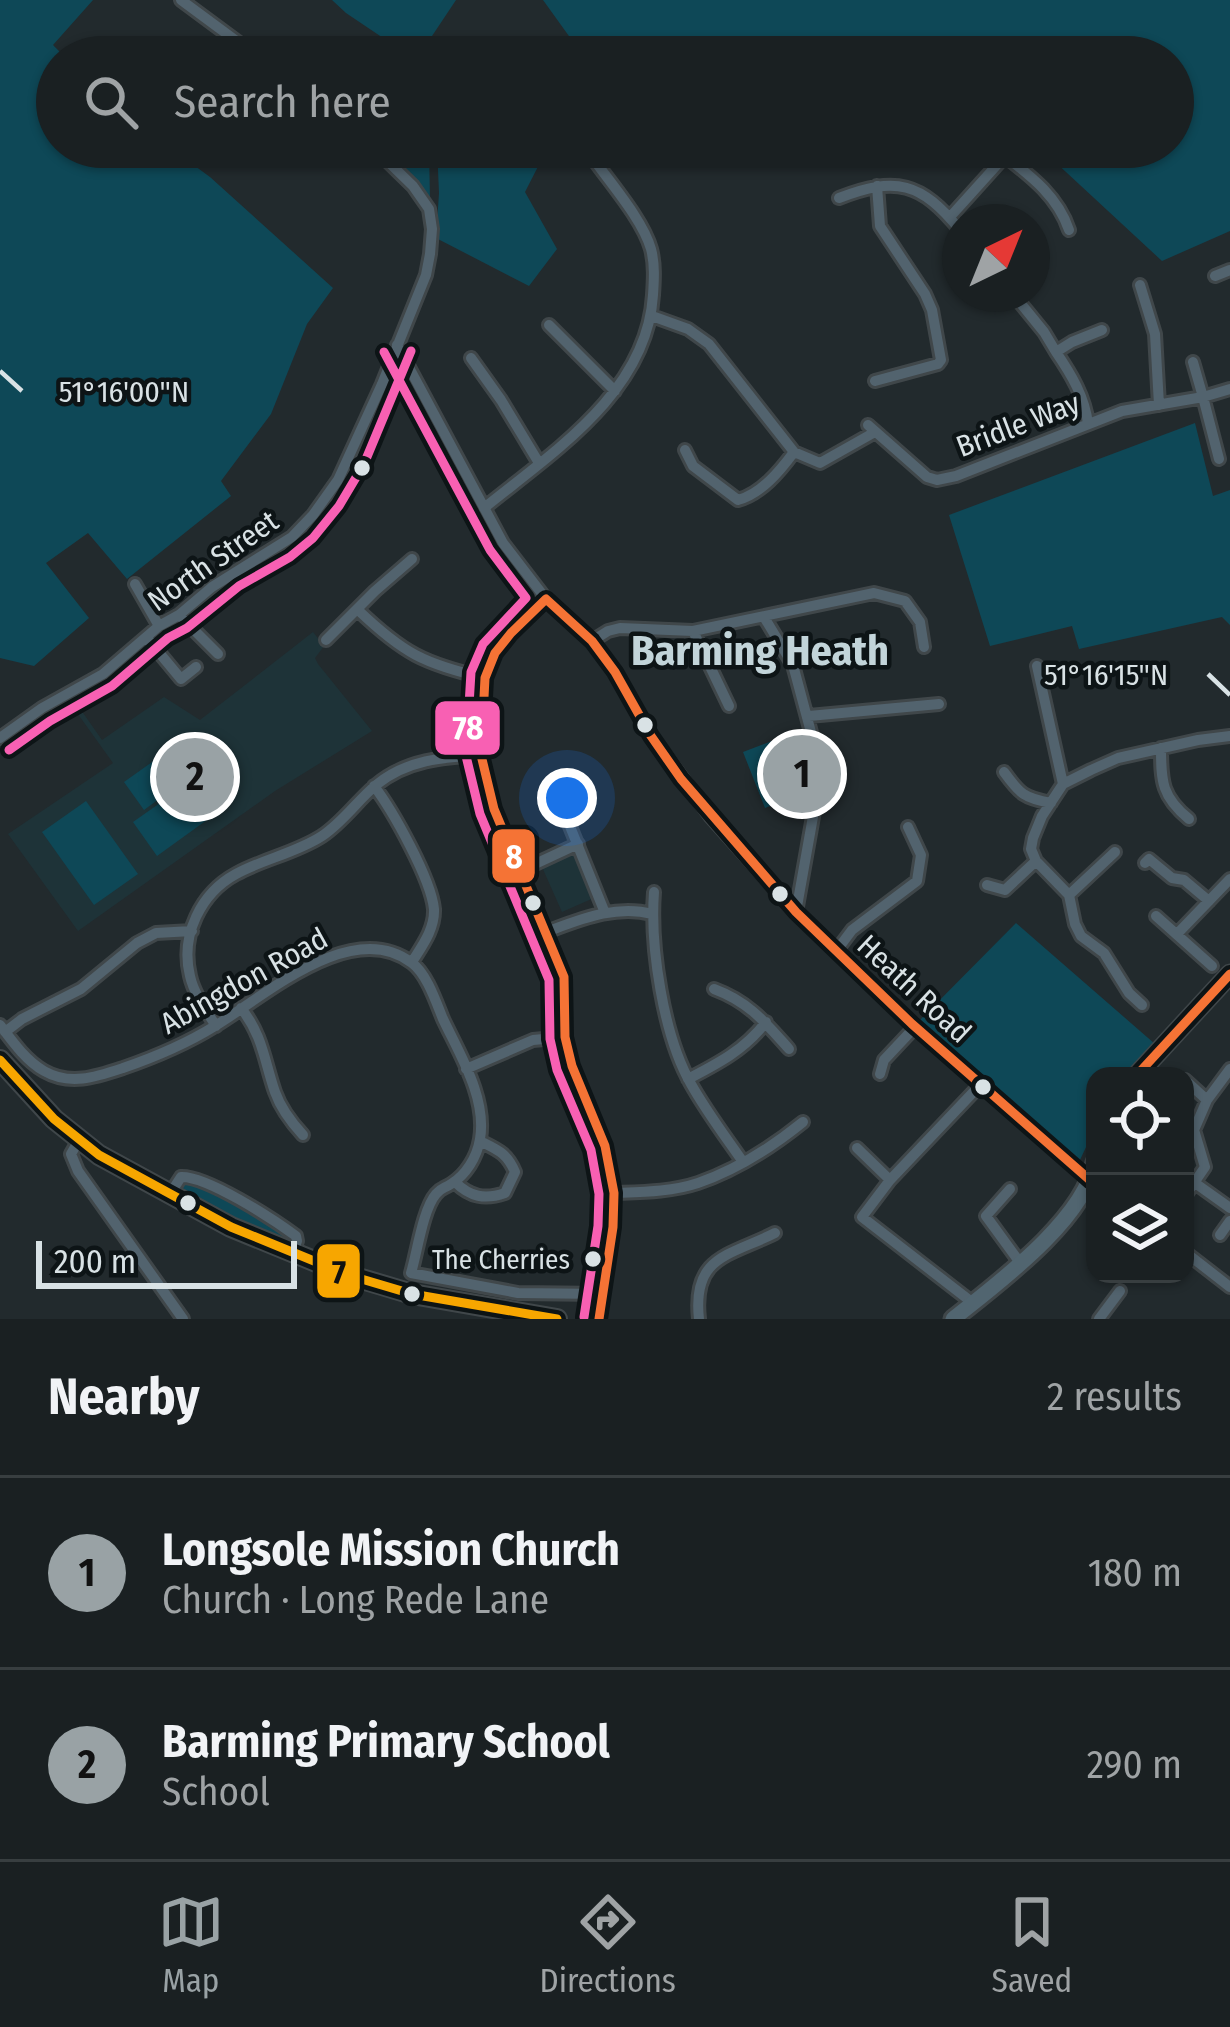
<!DOCTYPE html>
<html lang="en">
<head>
<meta charset="utf-8">
<style>
	:root { --surface:#1a2022; --page:#23282a; --text:#f1f3f6; --muted:#9fa3a5; --line:#383e40; --accent:#99a2a5 }
	body { margin:0; font-family:"Fira Sans Condensed",sans-serif; background:var(--page); color:var(--text) }
	.controls { position:absolute; right:36px; bottom:36px; display:grid; overflow:hidden; border-radius:24px; box-shadow:0 3px 9px #0004 }
	.controls button { width:108px; height:108px; display:grid; place-items:center; padding:0; border:0; border-bottom:3px solid var(--line); background:var(--surface); color:var(--text); font:60px sans-serif }
	.compass { position:absolute; left:942px; top:204px; width:108px; height:108px; border-radius:50%; background:var(--surface); box-shadow:0 3px 9px #0004; rotate:43deg }
	.scale { position:absolute; left:36px; bottom:30px; width:261px; box-sizing:border-box; padding-left:12px; border:6px solid #d9e2e5; border-top:0; font-size:33px; line-height:42px; white-space:nowrap; color:#d9e2e5; -webkit-text-stroke:9px #0d1416; paint-order:stroke }
	.you { position:absolute; left:567px; top:798px; width:42px; height:42px; margin:-30px; border:9px solid #fff; border-radius:50%; background:#1a73e8; box-shadow:0 0 0 18px #1a73e833 }
	.badge { display:grid; place-items:center; width:78px; height:78px; border-radius:50%; background:var(--accent); color:#111; font-size:39px; font-weight:700 }
	.pin { position:absolute; translate:-50% -50%; border:6px solid #fff; box-shadow:0 3px 12px #0006 }
	.list { margin:0; padding:0; list-style:none }
	h2 { display:flex; justify-content:space-between; align-items:center; height:156px; margin:0; padding:0 48px; font-size:51px }
	h2 small { font-size:39px; font-weight:400; color:var(--muted) }
	.list li { display:grid; grid-template-columns:78px 1fr auto; gap:36px; align-items:center; box-sizing:border-box; height:192px; padding:0 48px; border-top:3px solid var(--line) }
	.list b { display:block; font-size:45px; white-space:nowrap }
	.list p { margin:0; font-size:39px; white-space:nowrap; color:var(--muted) }
	.list em { font-size:39px; font-style:normal; color:var(--muted) }
	.icon { flex:none; width:66px; height:66px; fill:none; stroke:currentColor; stroke-width:2; stroke-linecap:round; stroke-linejoin:round }
	.map { position:relative; flex:none; width:1230px; height:1319px; overflow:hidden }
	.search { position:absolute; background:var(--surface); box-shadow:0 3px 9px #0004; left:36px; right:36px; top:36px; height:132px; display:flex; align-items:center; gap:30px; box-sizing:border-box; padding:0 42px; border-radius:66px; color:var(--muted); font-size:45px }
	.sheet { height:540px; background:var(--surface) }
	nav { display:flex; justify-content:space-around; align-items:center; box-sizing:border-box; height:168px; border-top:3px solid var(--line); background:var(--surface); font-size:33px; color:var(--muted) }
	nav a { display:grid; justify-items:center; gap:6px }
	nav .on { color:var(--accent) }
	.map>svg:first-child { display:block }
</style>
</head>
<body>
<div class="map">
<svg width="1230" height="1319" viewBox="0 0 1230 1319">
	<rect width="100%" height="100%" fill="#222a2d"/>
	<path fill="#1e3338" d="M313,632L324,646L315,658L318,664L372,731L275,791L78,931L8,834L113,763L70,703L74,700L102,740L164,697L200,720Z
		M576,852L596,897L562,912L542,867Z"/>
	<path fill="#0e4857" d="M0,0H93L53,45L65,57H57V147H169L210,177L333,288L307,324L271,414L221,481L231,496L127,579L88,533L46,563L89,618L34,666L0,658Z
		M332,0H456L430,39L427,57H391L398,48L346,13Z
		M543,0H1230V231L1162,261L1039,147H1173V57H584Z
		M380,147H429L430,201Z
		M437,147H548L525,192L557,249L529,286L436,238L439,193Z
		M1195,423L1213,496L1230,490V625L1222,617L1079,649L1072,626L990,646L949,515Z
		M809,727L810,761L793,769L801,794L765,808L743,752Z
		M162,755L182,782L144,810L124,782Z
		M187,784L211,817L157,856L133,822Z
		M86,801L138,874L94,905L42,832Z
		M1016,923L1155,1044L1130,1076H1095V1128L1079,1162L919,1021Z
		M188,1179L244,1207L294,1240L290,1244L233,1219L180,1192L181,1182Z"/>
	<g fill="none" stroke-linecap="round" stroke-linejoin="round">
		<defs>
			<path id="minor" d="M181,0L258,57
				M839,198C896,176 921,182 960,230
				M950,217L1005,156C1032,177 1058,197 1069,230
				M1215,276L1230,270
				M1140,285L1155,334L1159,405
				M1013,294L1044,332L1056,352
				M652,316L688,329L709,344L794,452L820,463L875,432
				M549,325L615,391
				M397,345L503,543L546,599L592,641L615,672L651,736L711,817L796,912L912,1024L1092,1181
				M471,358L501,400L539,463
				M875,381L938,364L941,360L932,310L925,294L880,226L877,186
				M1088,424C1085,397 1071,374 1056,352L1072,342L1102,330
				M868,425L927,477L937,480L956,476L1122,411L1203,397L1193,362
				M685,450L693,466L738,500C761,494 780,471 794,452
				M1219,459L1203,397L1230,389
				M484,508C553,452 647,392 653,295C654,280 655,264 651,249C642,217 604,176 585,147
				M135,584L159,626
				M546,599L511,633L495,653L485,678L481,755L494,809L564,977L565,1037L572,1066L605,1146L614,1193L613,1227L599,1319
				M358,610C403,653 424,664 485,678
				M179,615L218,654
				M764,617L793,665L816,751L817,780L814,811L796,912
				M693,631L729,706
				M147,638L181,679L196,667
				M326,640L375,591L412,559
				M592,641L608,631L620,628L693,631L874,593L905,601L920,622L924,647
				M1037,666L1063,784
				M809,716L939,704
				M0,738L42,708L103,674L159,626L179,615L212,587L292,537L313,515L338,480L382,384L426,275L430,254L432,229L429,209L413,186L373,147
				M1161,748C1161,782 1162,797 1189,819
				M1004,772C1020,794 1024,798 1051,803
				M374,786C393,811 431,879 434,909C435,929 422,946 412,962
				M563,792L565,814L605,913
				M1145,863L1149,859L1172,878L1184,880L1209,901
				M518,872L578,844
				M987,885L1005,890L1036,861
				M654,892C650,946 663,1035 691,1084C706,1111 725,1136 743,1162
				M1069,895L1115,852
				M1156,916L1212,966
				M546,932C579,920 616,904 652,914
				M1177,934L1230,879
				M837,950L852,930L917,881L921,855L908,827
				M714,989C749,1002 765,1022 789,1049
				M1142,1005L1129,993L1104,953L1081,936L1075,924L1069,895L1036,861L1031,849L1033,838L1042,816L1063,784L1091,770L1118,758L1198,740L1230,736
				M241,1008C263,1036 264,1060 275,1092C281,1109 291,1122 303,1135
				M0,1025C12,1041 26,1061 44,1071C70,1086 96,1077 123,1068C155,1057 186,1044 215,1026C265,996 352,917 412,963C427,974 436,1002 443,1019C460,1055 487,1098 480,1139C477,1157 466,1175 451,1184C443,1189 442,1187 436,1194C423,1209 417,1253 411,1273L518,1293L603,1294
				M216,1026C206,1010 194,994 190,976C180,935 201,893 236,874C263,859 296,853 322,836C343,822 357,801 376,785C406,760 443,757 481,755
				M5,1032L22,1019L81,989L137,943L156,933L192,931
				M466,1069L533,1040L565,1037
				M880,1074L884,1060L915,1027
				M688,1079C719,1063 744,1050 766,1022
				M1185,1080L1207,1100
				M79,1140L71,1154L78,1171L183,1319
				M857,1148L890,1180
				M455,1182C470,1197 485,1200 505,1193L515,1172C507,1153 498,1150 480,1141
				M1195,1183L1230,1208
				M1010,1189L986,1216L1021,1264
				M614,1193C642,1192 671,1192 698,1183C736,1170 772,1147 803,1122
				M170,1194L181,1177C207,1176 273,1219 296,1236L297,1241L292,1254
				M1185,1196L1205,1167L1194,1130L1207,1100L1230,1069
				M1220,1235L1230,1221
				M1185,1252L1230,1287
				M973,1303L862,1217L890,1180L982,1083
				M699,1319C692,1256 729,1256 775,1233
				M1099,1319L1120,1291"/>
			<path id="secondary" d="M1136,1076L1230,974
				M953,1319C998,1283 1084,1220 1095,1162"/>
			<path id="primary" d="M0,1060L54,1119L99,1155L231,1227L348,1275L382,1285L412,1294L557,1319"/>
		</defs>
		<use href="#minor" stroke="#40474a" stroke-width="16"/>
		<use href="#secondary" stroke="#40474a" stroke-width="21"/>
		<use href="#primary" stroke="#40474a" stroke-width="22"/>
		<use href="#minor" stroke="#52636e" stroke-width="10"/>
		<use href="#secondary" stroke="#516570" stroke-width="15"/>
		<use href="#primary" stroke="#52646e" stroke-width="16"/>
		<defs>
			<path id="bus-1" d="M1136,1076L1230,974
				M599,1319L613,1227L614,1193L605,1146L572,1066L565,1037L564,977L494,809L481,755L485,678L495,653L511,633L546,599L592,641L615,672L651,736L681,779L796,912L912,1024L1091,1181"/>
			<path id="bus-2" d="M384,352L490,550L526,598L483,644L471,672L466,756L480,814L549,980L550,1039L557,1070L591,1150L599,1194L598,1226L584,1317
				M9,750L50,721L112,686L168,638L187,628L239,586L290,557L313,538L339,506L364,464L411,351"/>
			<path id="bus-3" d="M0,1060L54,1119L99,1155L231,1227L348,1275L412,1294L557,1319"/>
		</defs>
		<use href="#bus-1" stroke="#0d1416" stroke-width="18"/>
		<use href="#bus-2" stroke="#0d1416" stroke-width="18"/>
		<use href="#bus-3" stroke="#0d1416" stroke-width="18"/>
		<use href="#bus-1" stroke="#f57335" stroke-width="9"/>
		<use href="#bus-2" stroke="#f860b3" stroke-width="9"/>
		<use href="#bus-3" stroke="#f7a600" stroke-width="9"/>
	</g>
	<path fill="none" stroke="#d9e2e5" stroke-width="4.5" d="M0,371L22,391M1208,674L1230,695"/>
	<g fill="#d9e2e5" stroke="#0d1416" stroke-width="4.5">
		<circle cx="362" cy="468" r="10"/>
		<circle cx="645" cy="725" r="10"/>
		<circle cx="780" cy="894" r="10"/>
		<circle cx="533" cy="903" r="10"/>
		<circle cx="983" cy="1087" r="10"/>
		<circle cx="188" cy="1203" r="10"/>
		<circle cx="593" cy="1259" r="10"/>
		<circle cx="412" cy="1294" r="10"/>
	</g>
	<g text-anchor="middle" stroke-width="9" stroke-linejoin="round" paint-order="stroke">
		<g font-size="27" fill="#d9e2e5" stroke="#0d1416" text-anchor="end">
			<text x="570" y="1269">The Cherries</text>
		</g>
		<g font-size="30" fill="#d9e2e5" stroke="#0d1416">
			<text transform="translate(1018 425) rotate(-21)" y="10">Bridle Way</text>
			<text transform="translate(213 561) rotate(-35)" y="10">North Street</text>
			<text transform="translate(244 981) rotate(-29)" y="10">Abingdon Road</text>
			<text transform="translate(914 989) rotate(43)" y="10">Heath Road</text>
		</g>
		<g font-size="42" font-weight="bold" fill="#c2d4d9" stroke="#0d1416">
			<text x="760" y="665">Barming Heath</text>
		</g>
	</g>
	<g font-size="30" text-anchor="middle" fill="#d9e2e5" stroke="#0d1416" stroke-width="9" stroke-linejoin="round" paint-order="stroke">
		<text x="124" y="402">51°16'00"N</text>
		<text x="1106" y="685">51°16'15"N</text>
	</g>
	<g stroke="#0d1416" stroke-width="4.5">
		<rect x="433" y="699" width="69" height="58" rx="12" fill="#f860b3"/>
		<rect x="490" y="827" width="47" height="58" rx="12" fill="#f57335"/>
		<rect x="315" y="1242" width="47" height="58" rx="12" fill="#f7a600"/>
	</g>
	<g font-size="33" text-anchor="middle" font-weight="bold" fill="#fff">
		<text x="468" y="739">78</text>
		<text x="514" y="868">8</text>
	</g>
	<g font-size="33" text-anchor="middle" font-weight="bold" fill="#111">
		<text x="339" y="1283">7</text>
	</g>
</svg>
<div class="controls">
<button><svg class="icon" aria-label="locate" viewBox="0 0 24 24"><circle cx="12" cy="12" r="6"/><path d="M12 2v4M12 18v4M2 12h4M18 12h4"/></svg></button>
<button><svg class="icon" aria-label="layers" viewBox="0 0 24 24"><path d="M12 4l9 5-9 5-9-5zM3 14l9 5 9-5"/></svg></button>
</div>
<svg class="compass" viewBox="-18 -18 36 36"><path d="M0-13l5 13h-10z" fill="#e53935"/><path d="M0 13l5-13h-10z" fill="#9fa3a5"/></svg>
<div class="scale">200 m</div>
<div class="you"></div>
<div class="pin badge" style="left:802px;top:774px">1</div>
<div class="pin badge" style="left:195px;top:777px">2</div>
<div class="search"><svg class="icon" aria-label="search" viewBox="0 0 24 24"><circle cx="10" cy="10" r="6"/><path d="M15 15l6 6"/></svg>Search here</div>
</div>
<section class="sheet">
<h2>Nearby<small>2 results</small></h2>
<ul class="list">
<li><span class="badge">1</span><div><b>Longsole Mission Church</b><p>Church · Long Rede Lane</p></div><em>180 m</em></li>
<li><span class="badge">2</span><div><b>Barming Primary School</b><p>School</p></div><em>290 m</em></li>
</ul>
</section>
<nav>
<a class="on"><svg class="icon" aria-label="map" viewBox="0 0 24 24"><path d="M3 6l6-2 6 2 6-2v14l-6 2-6-2-6 2zM9 4v14M15 6v14"/></svg>Map</a>
<a><svg class="icon" aria-label="directions" viewBox="0 0 24 24"><path d="M12 3l9 9-9 9-9-9zM9 14v-3h6M13 9l2 2-2 2"/></svg>Directions</a>
<a><svg class="icon" aria-label="saved" viewBox="0 0 24 24"><path d="M7 4h10v16l-5-4-5 4z"/></svg>Saved</a>
</nav>
</body>
</html>
